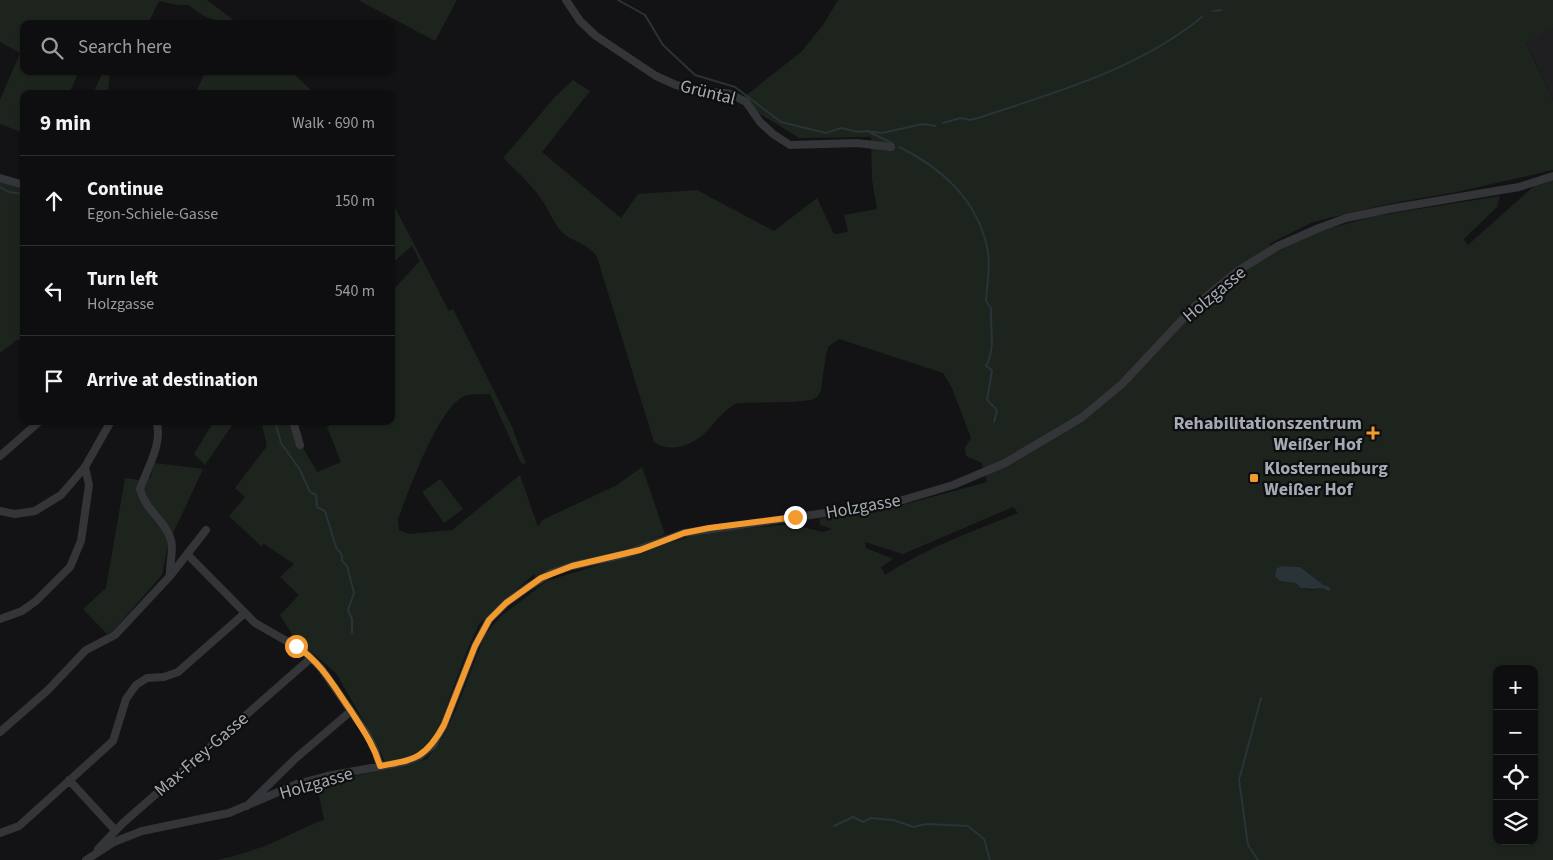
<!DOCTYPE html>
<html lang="en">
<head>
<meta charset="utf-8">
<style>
	:root { --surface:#0e0e10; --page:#171719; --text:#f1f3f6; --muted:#9b9c9f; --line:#2e2e30 }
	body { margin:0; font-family:"Source Sans 3",sans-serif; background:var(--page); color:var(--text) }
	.controls { position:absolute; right:15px; bottom:15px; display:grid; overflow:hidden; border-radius:10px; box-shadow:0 1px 4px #0004 }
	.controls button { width:45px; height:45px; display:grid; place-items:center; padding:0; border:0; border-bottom:1px solid var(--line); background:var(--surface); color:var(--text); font:25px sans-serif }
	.stop { position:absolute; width:15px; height:15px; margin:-11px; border:4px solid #f29a2e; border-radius:50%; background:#fff }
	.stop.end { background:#f29a2e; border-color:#fff; box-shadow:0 1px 5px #0008 }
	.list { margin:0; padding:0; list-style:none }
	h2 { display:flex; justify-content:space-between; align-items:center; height:65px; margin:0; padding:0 20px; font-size:21px }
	h2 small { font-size:16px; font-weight:400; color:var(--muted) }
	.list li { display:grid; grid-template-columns:32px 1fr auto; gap:15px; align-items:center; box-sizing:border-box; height:90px; padding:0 20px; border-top:1px solid var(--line) }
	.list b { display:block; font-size:19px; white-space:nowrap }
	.list p { margin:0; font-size:16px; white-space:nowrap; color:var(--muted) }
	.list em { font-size:16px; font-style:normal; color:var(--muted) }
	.icon { flex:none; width:28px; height:28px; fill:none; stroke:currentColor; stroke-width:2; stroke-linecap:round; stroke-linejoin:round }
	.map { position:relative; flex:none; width:1553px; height:860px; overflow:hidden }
	.search { position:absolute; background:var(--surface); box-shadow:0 1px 4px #0004; left:20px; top:20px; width:375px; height:55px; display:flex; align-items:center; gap:12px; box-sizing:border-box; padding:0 18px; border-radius:10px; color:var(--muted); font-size:19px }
	.panel { position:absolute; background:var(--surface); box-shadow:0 1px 4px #0004; left:20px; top:90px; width:375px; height:335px; border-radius:10px }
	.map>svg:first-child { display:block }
</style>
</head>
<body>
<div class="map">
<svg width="1553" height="860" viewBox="0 0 1553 860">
	<rect width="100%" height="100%" fill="#131315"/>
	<path fill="#1f1f21" d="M1553,28V100L1526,42Z"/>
	<path fill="#1d241d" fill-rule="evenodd" d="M0,0H207L239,24H228L206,17L188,5H178L159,1L148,24H24V71H79L69,94H24V133L0,124V100L20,53L0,42Z
		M358,0H457L435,41Z
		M838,0H1553V28L1526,43L1553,100V170L1457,192L1388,204L1313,222L1269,244L1275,252L1312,233L1375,216L1500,196L1497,207L1464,239L1468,245L1534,186L1553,180V860H218C235,856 251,851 267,845C286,837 304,827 324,820L317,785L427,759L443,737L455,712L485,635L501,616L547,581L701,533L792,524L822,532L832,529L820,525V519L884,510L987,482L982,463L966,456L965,448L971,438L952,388L943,373L839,339L829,346L826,354L821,391L817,397L811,400L792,402L737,403C724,410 717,420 708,430C694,445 671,454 654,442L597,257C586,241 568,241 560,230C552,220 548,208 540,197C529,182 516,170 503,158L555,97L573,80L590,91L542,152L621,218L638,194L697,190L774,231L817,198L834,234L848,232L844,215L877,209L872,180L871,137L799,138L739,101L801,52L823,25ZM1013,507L1018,513C973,531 926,548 885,575L881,567L893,559L866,548L865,542L903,554ZM1282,566L1300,567L1325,586C1303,596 1293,585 1282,566ZM1497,669H1534V841H1497Z
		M96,71H110L108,94H93L102,74Z
		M206,71H291L315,94H195Z
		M0,175L24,183V342L18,339L0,353Z
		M391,200L449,311L453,309L512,427L526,464L521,463L490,394C482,395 470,393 463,397C437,410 409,491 398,519L399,530L409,534L452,530L520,475L538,527L542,520L617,485L642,467L665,534L647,543L623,552L556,567L535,578L534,574L479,624L466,653L441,721L430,743L419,753L406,758L385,762L377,744L336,673L293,636L280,615L299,595L280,577L294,564L264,544L261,546L229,516L245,497L235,488L267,446L261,421H297L291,427L317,472L341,462L327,427L336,421H391V292L420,261L412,246L391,264Z
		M214,421H235L205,465L194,454Z
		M155,463L203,469L168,544L162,575L113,631L107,634L83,609L106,588L125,478L139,480L150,478Z
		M440,479L463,509L444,523L422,492Z"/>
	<path fill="#293338" d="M1282,566L1300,567L1325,586H1328L1331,590L1329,591L1322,588L1312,589L1301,588L1295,583L1280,581L1275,576L1277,568Z"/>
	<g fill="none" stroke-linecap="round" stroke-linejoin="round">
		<path stroke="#293338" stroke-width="2" d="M618,0L645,15L663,45L695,75L735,87L781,122L826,133L841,128L859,132L866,131L882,133L923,124L935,126
			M1213,11L1221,10
			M943,123L960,118L970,120L978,118C1056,92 1137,70 1202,17
			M867,131L892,143
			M899,147C941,167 977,200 987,247C991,265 987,283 986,301L991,308C990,328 996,348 986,366L992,370L987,400L997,410L994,422
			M0,187L9,192L24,194
			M275,421L281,443L300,470L310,492L316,495L317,507L325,511L336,547L342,555V561L347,566L354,593L348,610L352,619V633
			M834,826L853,817L863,822L871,818L893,820L914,827L926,824L968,826L984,839L990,860
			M1258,860L1248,845L1239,780L1261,698"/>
		<path stroke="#343539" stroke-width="8" d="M566,0L580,21L596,36L656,76L676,85L707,92H717L731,94L746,102L760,122L773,134L790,145L857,143L891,147
			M0,178L24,185
			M156,421C164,441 147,469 140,489C145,510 165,520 171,540C174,549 169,566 170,576
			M293,421L300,445
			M0,456L40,421
			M0,511L15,514L35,511L61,495L85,467L111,421
			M187,554L255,623L304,651L321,668L367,734L375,750L380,766
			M0,619L22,611L36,601L70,567L81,541L89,485L85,467
			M0,732L48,690L86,650L115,635L170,576L206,530
			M69,780L115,830
			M247,806L296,758L351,711
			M0,833L19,826L113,741L126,699L136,685L147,678L164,677L178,672L245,613
			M98,849L123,823L311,658
			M86,860L114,842L142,831L229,813L297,784L327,776L404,762L420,756L433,745L444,725L475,646L489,620L506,603L528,587L551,573L572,566L626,554L684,533L867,507L903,500L953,485L1005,463L1081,418L1122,384L1195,306L1236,272L1278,246L1319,228L1346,218L1389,209L1519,187L1553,176"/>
	</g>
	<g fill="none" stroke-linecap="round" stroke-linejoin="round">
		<path stroke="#f29a2e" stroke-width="6" d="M296,646C321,662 335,688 351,711C363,730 374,745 380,766C415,760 426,758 444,725L475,646L489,620L506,603L541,578L572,566L640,550L684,533L709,528L795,517"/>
	</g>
	<g fill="#f29a2e" stroke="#0e0e0f" stroke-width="2">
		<path d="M1370.5 425.5h5v5h5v5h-5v5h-5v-5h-5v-5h5z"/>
		<rect x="1249" y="473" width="10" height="10" rx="2.5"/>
	</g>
	<g text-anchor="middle" stroke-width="4.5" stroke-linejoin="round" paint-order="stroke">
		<g font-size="18" fill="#a4abb5" stroke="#0e0e0f">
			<text transform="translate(708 92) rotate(14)" y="6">Grüntal</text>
			<text transform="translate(1214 294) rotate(-40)" y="6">Holzgasse</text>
			<text transform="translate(863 506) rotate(-10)" y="6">Holzgasse</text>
			<text transform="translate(201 754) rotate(-41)" y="6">Max-Frey-Gasse</text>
			<text transform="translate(316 783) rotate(-16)" y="6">Holzgasse</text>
		</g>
		<g font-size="18" font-weight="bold" fill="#a4abb5" stroke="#0e0e0f" text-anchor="end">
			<text x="1362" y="429">Rehabilitationszentrum<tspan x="1362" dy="21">Weißer Hof</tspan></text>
			<text x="1264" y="474" text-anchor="start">Klosterneuburg<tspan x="1264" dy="21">Weißer Hof</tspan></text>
		</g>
	</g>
</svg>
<div class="controls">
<button>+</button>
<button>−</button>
<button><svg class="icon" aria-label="locate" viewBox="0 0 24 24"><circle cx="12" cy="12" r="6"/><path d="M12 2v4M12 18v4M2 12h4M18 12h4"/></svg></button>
<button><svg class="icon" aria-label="layers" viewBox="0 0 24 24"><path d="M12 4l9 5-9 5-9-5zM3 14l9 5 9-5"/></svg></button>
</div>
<div class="stop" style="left:296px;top:646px"></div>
<div class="stop end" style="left:795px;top:517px"></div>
<div class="search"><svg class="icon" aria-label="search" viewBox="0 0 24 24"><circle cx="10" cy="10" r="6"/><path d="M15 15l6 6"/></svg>Search here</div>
<section class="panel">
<h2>9 min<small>Walk · 690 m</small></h2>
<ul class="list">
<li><svg class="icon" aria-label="ahead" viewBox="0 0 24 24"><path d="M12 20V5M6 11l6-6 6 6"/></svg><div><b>Continue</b><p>Egon-Schiele-Gasse</p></div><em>150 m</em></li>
<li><svg class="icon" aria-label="left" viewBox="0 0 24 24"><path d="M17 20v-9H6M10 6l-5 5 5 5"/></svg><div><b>Turn left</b><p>Holzgasse</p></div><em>540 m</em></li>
<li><svg class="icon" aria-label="arrive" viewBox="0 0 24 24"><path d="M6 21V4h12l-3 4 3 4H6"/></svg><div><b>Arrive at destination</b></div></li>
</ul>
</section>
</div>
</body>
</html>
